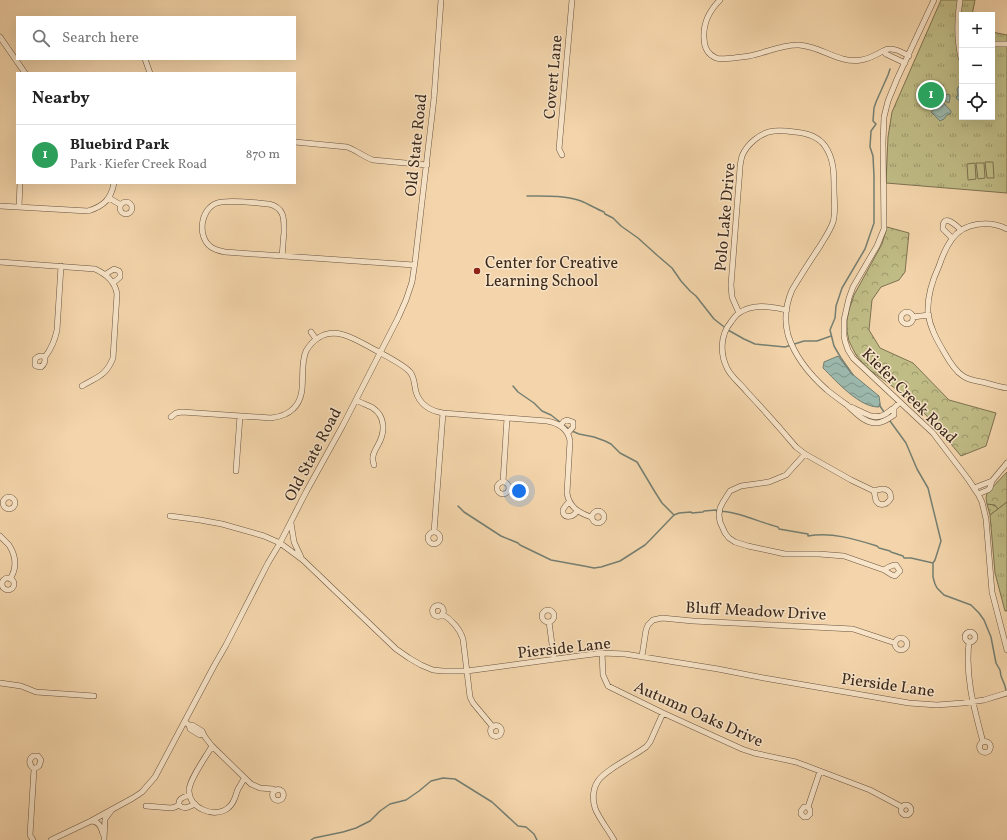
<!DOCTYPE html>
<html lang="en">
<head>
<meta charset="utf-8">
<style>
	:root { --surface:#fff; --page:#f2f2f2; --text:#222; --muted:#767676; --line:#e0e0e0; --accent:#0b8043 }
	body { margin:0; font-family:Vollkorn,serif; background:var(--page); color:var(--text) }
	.controls { position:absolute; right:12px; top:12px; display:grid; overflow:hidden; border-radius:0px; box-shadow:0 4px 16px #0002 }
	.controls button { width:36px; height:36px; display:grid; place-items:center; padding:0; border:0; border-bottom:1px solid var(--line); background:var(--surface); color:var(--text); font:20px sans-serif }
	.you { position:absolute; left:519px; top:491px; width:14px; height:14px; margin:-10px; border:3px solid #fff; border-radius:50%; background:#1a73e8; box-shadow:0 0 0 6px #1a73e833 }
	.badge { display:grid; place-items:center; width:26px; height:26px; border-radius:50%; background:var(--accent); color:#fff; font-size:13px; font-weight:700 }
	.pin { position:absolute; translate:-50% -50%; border:2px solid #fff; box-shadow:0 1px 4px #0006 }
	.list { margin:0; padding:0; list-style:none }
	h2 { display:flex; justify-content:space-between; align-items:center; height:52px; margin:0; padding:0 16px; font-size:17px }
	h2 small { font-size:13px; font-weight:400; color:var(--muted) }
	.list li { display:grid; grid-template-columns:26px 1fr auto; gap:12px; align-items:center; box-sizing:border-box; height:60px; padding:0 16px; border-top:1px solid var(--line) }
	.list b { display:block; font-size:15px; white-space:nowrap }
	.list p { margin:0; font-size:13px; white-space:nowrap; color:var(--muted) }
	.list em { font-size:13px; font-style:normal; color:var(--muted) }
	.icon { flex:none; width:22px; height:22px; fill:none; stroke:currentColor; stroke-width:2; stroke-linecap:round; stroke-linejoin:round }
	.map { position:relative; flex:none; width:1007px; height:840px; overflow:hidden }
	.search { position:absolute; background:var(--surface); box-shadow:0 4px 16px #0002; left:16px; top:16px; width:280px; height:44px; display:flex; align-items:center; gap:10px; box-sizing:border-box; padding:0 14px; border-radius:0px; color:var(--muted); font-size:15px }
	.panel { position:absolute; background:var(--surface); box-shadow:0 4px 16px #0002; left:16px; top:72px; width:280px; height:112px; border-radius:0px }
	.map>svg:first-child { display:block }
</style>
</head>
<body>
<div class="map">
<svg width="1007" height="840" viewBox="0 0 1007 840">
	<defs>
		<pattern id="grass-dots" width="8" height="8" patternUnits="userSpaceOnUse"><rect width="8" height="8" fill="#c0bc86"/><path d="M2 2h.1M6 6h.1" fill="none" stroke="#9d996d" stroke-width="1.8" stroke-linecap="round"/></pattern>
		<pattern id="forest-crowns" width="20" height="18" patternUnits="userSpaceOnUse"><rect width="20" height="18" fill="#c0bc86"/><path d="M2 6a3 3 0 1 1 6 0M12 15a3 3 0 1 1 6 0" fill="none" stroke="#9d996d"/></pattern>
		<pattern id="park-tufts" width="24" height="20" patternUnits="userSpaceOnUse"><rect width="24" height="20" fill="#c0bc86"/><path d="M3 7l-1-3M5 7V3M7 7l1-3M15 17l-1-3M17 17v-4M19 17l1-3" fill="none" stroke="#9d996d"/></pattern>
		<pattern id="water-waves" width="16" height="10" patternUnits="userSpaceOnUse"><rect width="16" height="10" fill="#9cb8ac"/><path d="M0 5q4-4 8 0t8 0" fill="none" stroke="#80968b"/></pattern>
	</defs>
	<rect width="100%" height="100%" fill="#f4d5ab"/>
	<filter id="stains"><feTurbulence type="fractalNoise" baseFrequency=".005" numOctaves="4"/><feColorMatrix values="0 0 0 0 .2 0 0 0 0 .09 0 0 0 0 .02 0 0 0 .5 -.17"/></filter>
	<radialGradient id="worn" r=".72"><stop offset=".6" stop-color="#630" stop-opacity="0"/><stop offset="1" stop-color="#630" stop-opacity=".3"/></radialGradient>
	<path fill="url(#grass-dots)" stroke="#7e7251" d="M987,504L995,505L998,509L990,515Z"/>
	<path fill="url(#forest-crowns)" stroke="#7e7251" d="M887,227L909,233L905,272L899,280L881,287L872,300L869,330L880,348L913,363L949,400L996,413L986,446L961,456L931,420L907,397L867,368L856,355L849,341L847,331V320L849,310L854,295L882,244Z
		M1007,472V502L998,509L995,505L987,504L986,498L987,493Z"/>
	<path fill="url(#park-tufts)" stroke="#7e7251" d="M941,0H975L972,15H962V117H992V32L1007,35V193L886,183L888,137L892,112Z
		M1007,502V611H1005L995,573L990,515Z"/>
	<path fill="#c0bc86" stroke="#7e7251" d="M993,162L994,178H987L985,162Z
		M975,163L976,179L968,180L967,164Z
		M976,163H984L985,178L978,179Z"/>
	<path fill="url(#water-waves)" stroke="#757f72" d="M959,86H962V100L960,101L957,99L956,97L958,95L957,89Z
		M938,87L942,89L940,94L943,96L949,94L950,98L949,103L942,99L941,100L951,111V113L950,114L947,115L944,119L940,121L931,112L940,104L938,102L934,103H931V99L929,98L933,92H935Z
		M838,356L851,373L879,396L880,403L879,407C860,408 836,381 823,368L824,362Z"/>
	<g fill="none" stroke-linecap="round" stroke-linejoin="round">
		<path stroke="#757f72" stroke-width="1.5" d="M527,196C543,196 566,195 581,201C589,204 596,209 604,212L605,214L613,218L621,226L638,238L658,256L672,268L681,281L690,291L696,296L714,319L728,330L744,339L755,344L785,347L804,341H817L831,336
			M853,375L841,358L834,346L830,330L835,318L836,306L842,288L865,249L874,223V176L873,156L870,147L871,131L876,124L873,121L874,108L876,102L888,75L890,69
			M513,386L518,392L534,403L542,411L551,415L569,429
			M880,404V406L884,412
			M890,421L906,443L917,469L928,488L941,541L935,560L933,563V577L935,584L937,588L944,595L971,605L979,613L984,620L991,637L996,663L1000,670L1001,676L1005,686L1006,691
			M572,431L579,434L594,437L605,441L611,444L620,453L637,462L655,492L662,503L674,515
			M458,506L464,512L501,536L518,543L520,545L551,560L584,566L594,568L601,567L620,561L645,545L651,539L674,515L679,513L691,512L692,513L703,512L704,511L716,510L717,511C738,511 758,522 778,527L779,529L808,534V536C832,532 855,539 877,546L879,548L890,551L891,552L903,556L904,558H911L933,563
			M311,840L314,838L343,832L356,828L370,821L380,811L390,804L406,800L419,791L431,781L443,778L455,779L492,802L518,826L526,827L534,834L537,840"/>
		<defs>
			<path id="minor" d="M720,0C709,11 703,23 704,38C704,46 707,54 716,58C721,60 728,58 734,58C739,57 744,57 749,56C766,53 782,44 799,45C821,46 839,64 861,60C869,59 876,55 883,51
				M934,0L897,79L888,101L884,117L883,142L884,229L877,246L853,287L849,298L844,320V336L845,341L848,350L853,358L933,433L968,479L978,494L982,502L986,519L992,592L1007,650
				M960,0C957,19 957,40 961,58H962
				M0,37L25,73
				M992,44H1007
				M145,59L150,73
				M905,63L886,54L883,51C892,46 901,52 909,56
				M295,142L347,147C356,150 364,157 373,160L427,165
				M562,155L559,149L572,0
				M109,198L121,205
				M120 208a6 6 0 1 1 12 0a6 6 0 1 1-12 0Z
				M0,206L88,211C104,206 111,199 114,183
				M19,207L20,183
				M1007,229C990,220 964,222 952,239C946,247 942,257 939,266C932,281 927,296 928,313C930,328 937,340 944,352C949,361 955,371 963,376C970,381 979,381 986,383C993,385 1000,387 1007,388
				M952,238L943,229C942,212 956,225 961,230
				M282,256C283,248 283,240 284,233C284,219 285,208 269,204C256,203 228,199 217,203C200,209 197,237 211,247C215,250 220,251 225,252L414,265
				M0,262L95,269C106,274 115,281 117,294L113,358C106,376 97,377 82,386
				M106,274L114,269L119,271L120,273V277L113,283
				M787,310C771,307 754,303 739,313C736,315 733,319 731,322C720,335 720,354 727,368C731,377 741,384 747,392C764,410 780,428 796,447L805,454L851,480L874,491L876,501L879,504C885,506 888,503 891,498L890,493C886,487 880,489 874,491
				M901 318a6 6 0 1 1 12 0a6 6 0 1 1-12 0Z
				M739,313L732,297L731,285L740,168C740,164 741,160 742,156C747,144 761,132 774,131C781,130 788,131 795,132C806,133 818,136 825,146C834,159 834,173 834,189C834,200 836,212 833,222C830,231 824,239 820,246C810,261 801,275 792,290C786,304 784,320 788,335C795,357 810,375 827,390C833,395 840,400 847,405C855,412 863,422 875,423C883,423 888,419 894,415V408L900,402
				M913,317L929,315
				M311,332L316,339
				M45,357C45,361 45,364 41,367L36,366L35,365V359C38,356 41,355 45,357C51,349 55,340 57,330L61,266
				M356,400C361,403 368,405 373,408C386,417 385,433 378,445C374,452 371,457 374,465
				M851,407C860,410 870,419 881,416C887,415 889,410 894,408
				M171,417L176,413L182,412L271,418C279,417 287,415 293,409C309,394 298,370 306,351C309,346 313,341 318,338C338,325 359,342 377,351C386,356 404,365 410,372C415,378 414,385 416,392C420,405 431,411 443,413L547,421C558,423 568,428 570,441L567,493C569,507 579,513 591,517
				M560,426L564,421L567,420L573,422V427L568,433
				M805,454L786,475L769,482L741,486L730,491L723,502L720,508L719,515L720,522L725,533L729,538L735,542L748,546L785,554H819L844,556L884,570L892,575L895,576L900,571L896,565C891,565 888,567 884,570
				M236,471L240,416
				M497 488a6 6 0 1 1 12 0a6 6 0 1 1-12 0Z
				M503,482L507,418
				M974,488L992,481
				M978,494L988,490L990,488L992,481L1007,463
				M3 503a6 6 0 1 1 12 0a6 6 0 1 1-12 0Z
				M569,502C567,504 564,507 563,510C562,519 573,518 577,511
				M592 517a6 6 0 1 1 12 0a6 6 0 1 1-12 0Z
				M170,516L200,520L222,524L264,536L280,543L303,560L396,649L409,658L421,665L433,670L443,671H467L578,656L602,653L625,654L718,669L764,678L909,703L937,705L963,703L984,700L1007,693
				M291,523L294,542L301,557
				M434,532L443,413
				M428 538a6 6 0 1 1 12 0a6 6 0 1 1-12 0Z
				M0,536C3,539 6,542 9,545C16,556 17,568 10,579
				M2 584a6 6 0 1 1 12 0a6 6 0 1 1-12 0Z
				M432.5 611a5.5 5.5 0 1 1 11 0a5.5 5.5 0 1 1-11 0Z
				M542 616a6 6 0 1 1 12 0a6 6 0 1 1-12 0Z
				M442,614C451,619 460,629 463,639L470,697L473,703L493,727
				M549,622L554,659
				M965 637a5 5 0 1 1 10 0a5 5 0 1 1-10 0Z
				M895 644a6 6 0 1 1 12 0a6 6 0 1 1-12 0Z
				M969,642C965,677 974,708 983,742
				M602,653L603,675L608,686L614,689L663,713L742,749L754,753L796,762L870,790L902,807
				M642,656L646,630L648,625L653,620L662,618L693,621L853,629L895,643
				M0,683L21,686L36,692L94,696
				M185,722L189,725H192L202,731L205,737L212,746L251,784L260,788L273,789L275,791
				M189,725L190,729L200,735L203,734
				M490.5 731a5.5 5.5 0 1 1 11 0a5.5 5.5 0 1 1-11 0Z
				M979.5 747a5.5 5.5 0 1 1 11 0a5.5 5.5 0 1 1-11 0Z
				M212,746C206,757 190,778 189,790C188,808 215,819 228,808C235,803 235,796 238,789C240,786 242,782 244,779
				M33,756H38L41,760L39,766L34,769C29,765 28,760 33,756Z
				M272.5 795a5.5 5.5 0 1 1 11 0a5.5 5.5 0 1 1-11 0Z
				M190,795C184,797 178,798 179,805C184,810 189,807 195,804
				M901 810a5 5 0 1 1 10 0a5 5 0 1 1-10 0Z
				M146,806L171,808L175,807L179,805
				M808,807L810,810V814L807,817H804L801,814V811L804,807H808L820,771
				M91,821C99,821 101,827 103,834
				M33,840L30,835L34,769
				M51,840L91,821L133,798L142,792L155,777L214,666L226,645L268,563L280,543L306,492L343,425L398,318L406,300L412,282L415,262L434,98L441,0
				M104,840L105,819L111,811
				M614,840C609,831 598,817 595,808C592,799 593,788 598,781C605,770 634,756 646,747L650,742L663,713"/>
		</defs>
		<use href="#minor" stroke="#695440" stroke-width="6"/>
		<use href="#minor" stroke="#f8e4c8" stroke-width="5"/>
	</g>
	<circle fill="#8f2418" stroke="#f8e4c8" stroke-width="1.5" cx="477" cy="271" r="4"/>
	<g text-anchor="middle" stroke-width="3" stroke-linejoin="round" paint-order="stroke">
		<g font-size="16" fill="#3b291c" stroke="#f8e4c8">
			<text transform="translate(552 77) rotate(-85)" y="6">Covert Lane</text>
			<text transform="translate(415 145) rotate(-84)" y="6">Old State Road</text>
			<text transform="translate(724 217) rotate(-85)" y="6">Polo Lake Drive</text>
			<text transform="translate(910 395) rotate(45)" y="6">Kiefer Creek Road</text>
			<text transform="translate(312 454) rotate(-62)" y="6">Old State Road</text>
			<text transform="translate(756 610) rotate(3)" y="6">Bluff Meadow Drive</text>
			<text transform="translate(564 647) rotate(-6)" y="6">Pierside Lane</text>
			<text transform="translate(888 684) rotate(8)" y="6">Pierside Lane</text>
			<text transform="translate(699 713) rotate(24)" y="6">Autumn Oaks Drive</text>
		</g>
		<g font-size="16" fill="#3b291c" stroke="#f8e4c8" text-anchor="start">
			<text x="485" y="268">Center for Creative<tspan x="485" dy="18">Learning School</tspan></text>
		</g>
	</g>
	<rect width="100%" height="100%" filter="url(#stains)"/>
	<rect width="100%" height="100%" fill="url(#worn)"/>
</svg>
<div class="controls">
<button>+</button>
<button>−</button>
<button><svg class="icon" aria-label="locate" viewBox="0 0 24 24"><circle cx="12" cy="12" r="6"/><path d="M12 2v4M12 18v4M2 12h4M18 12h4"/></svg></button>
</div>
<div class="you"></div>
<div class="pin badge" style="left:931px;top:95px;background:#2e9e5b">1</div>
<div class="search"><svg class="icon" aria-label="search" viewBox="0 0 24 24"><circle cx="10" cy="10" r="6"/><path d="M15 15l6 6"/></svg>Search here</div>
<section class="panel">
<h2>Nearby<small></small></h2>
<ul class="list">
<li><span class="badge" style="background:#2e9e5b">1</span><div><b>Bluebird Park</b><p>Park · Kiefer Creek Road</p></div><em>870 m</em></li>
</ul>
</section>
</div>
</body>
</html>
